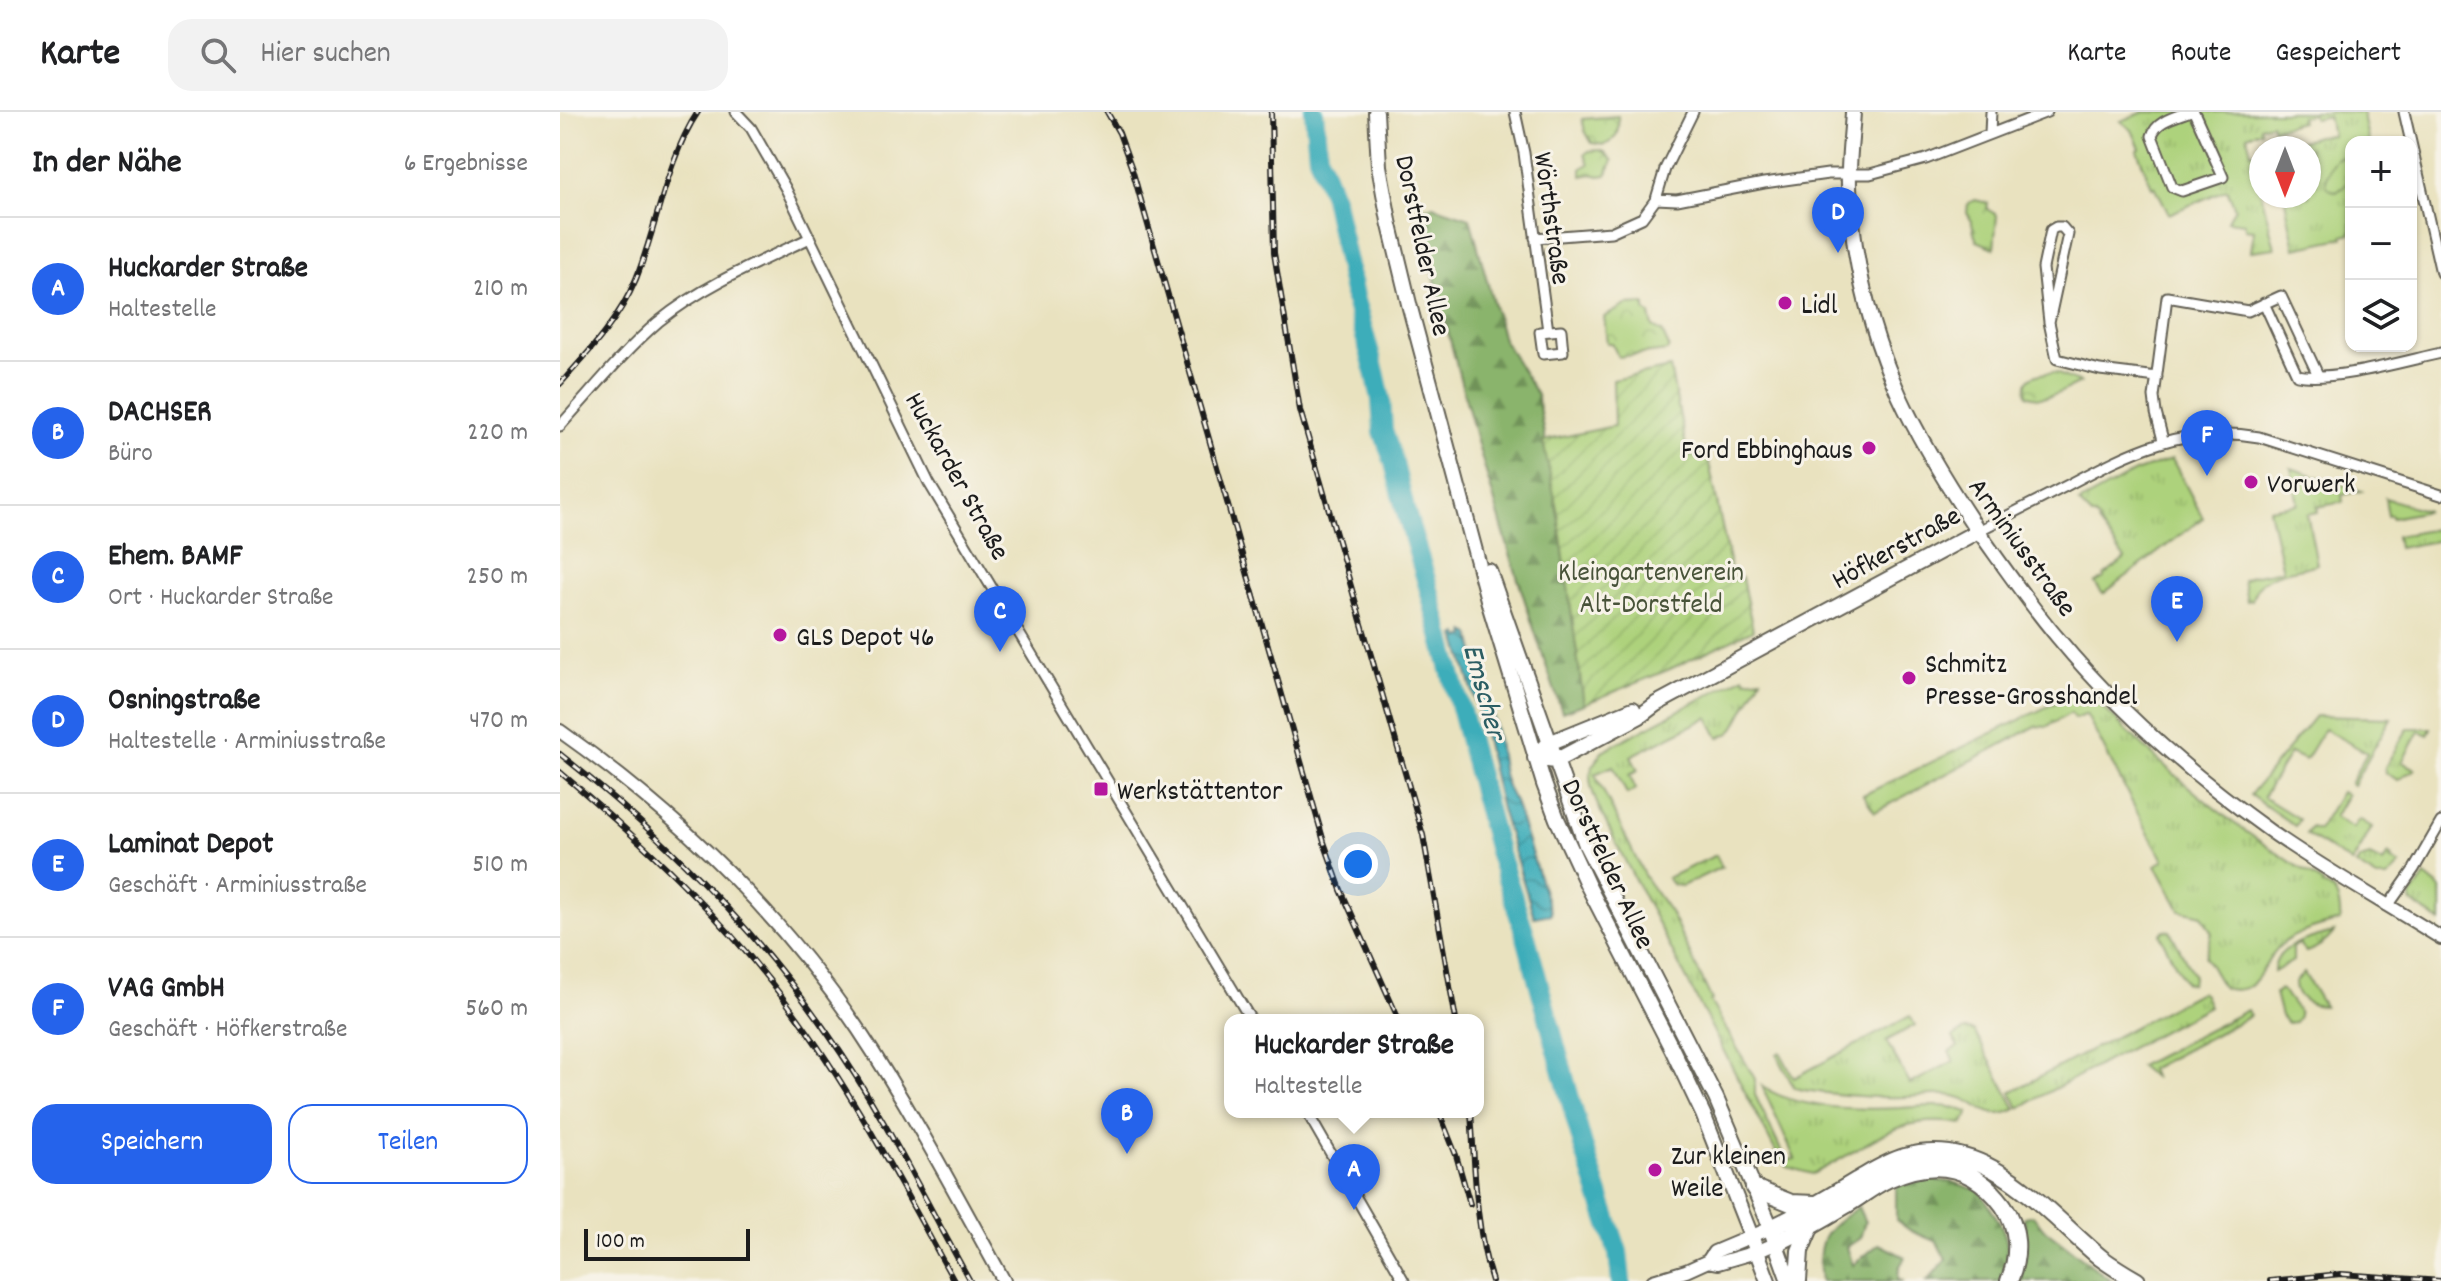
<!DOCTYPE html>
<html lang="de">
<head>
<meta charset="utf-8">
<style>
	:root { --surface:#fff; --page:#f2f2f2; --text:#202124; --muted:#757577; --line:#e0e0e0; --accent:#2563eb }
	body { margin:0; font-family:Dekko,sans-serif; background:var(--page); color:var(--text) }
	.controls { position:absolute; right:24px; top:24px; display:grid; overflow:hidden; border-radius:16px; box-shadow:0 2px 6px #0004 }
	.controls button { width:72px; height:72px; display:grid; place-items:center; padding:0; border:0; border-bottom:2px solid var(--line); background:var(--surface); color:var(--text); font:40px sans-serif }
	.compass { position:absolute; left:1689px; top:24px; width:72px; height:72px; border-radius:50%; background:var(--surface); box-shadow:0 2px 6px #0004; rotate:180deg }
	.scale { position:absolute; left:24px; bottom:20px; width:166px; box-sizing:border-box; padding-left:8px; border:4px solid #1c1c1c; border-top:0; font-size:22px; line-height:28px; white-space:nowrap; color:#1c1c1c; -webkit-text-stroke:6px #f7f3e8; paint-order:stroke }
	.you { position:absolute; left:798px; top:752px; width:28px; height:28px; margin:-20px; border:6px solid #fff; border-radius:50%; background:#1a73e8; box-shadow:0 0 0 12px #1a73e833 }
	.badge { display:grid; place-items:center; width:52px; height:52px; border-radius:50%; background:var(--accent); color:#fff; font-size:26px; font-weight:700 }
	.pin { position:absolute; translate:-50% -66px; filter:drop-shadow(0 2px 4px #0008) }
	.pin::after { content:''; position:absolute; top:42px; width:28px; height:24px; background:inherit; clip-path:polygon(0 0,100% 0,50% 100%) }
	.popup { position:absolute; left:664px; top:902px; width:260px; height:104px; box-sizing:border-box; display:grid; place-content:center; border-radius:16px; background:var(--surface); filter:drop-shadow(0 2px 6px #0005); font-size:26px; white-space:nowrap; color:var(--muted) }
	.popup b { font-size:30px; color:var(--text) }
	.popup::after { content:''; position:absolute; left:50%; top:100%; margin-left:-16px; border:16px solid transparent; border-top-color:var(--surface) }
	.list { margin:0; padding:0; list-style:none }
	h2 { display:flex; justify-content:space-between; align-items:center; height:104px; margin:0; padding:0 32px; font-size:34px }
	h2 small { font-size:26px; font-weight:400; color:var(--muted) }
	.list li { display:grid; grid-template-columns:52px 1fr auto; gap:24px; align-items:center; box-sizing:border-box; height:144px; padding:0 32px; border-top:2px solid var(--line) }
	.list b { display:block; font-size:30px; white-space:nowrap }
	.list p { margin:0; font-size:26px; white-space:nowrap; color:var(--muted) }
	.list em { font-size:26px; font-style:normal; color:var(--muted) }
	.actions { display:flex; gap:16px; padding:24px 32px }
	.actions a { flex:1; padding:18px 0; border:2px solid var(--accent); border-radius:24px; text-align:center; font-size:28px; color:var(--accent) }
	.actions .main { background:var(--accent); color:#fff }
	.icon { flex:none; width:44px; height:44px; fill:none; stroke:currentColor; stroke-width:2; stroke-linecap:round; stroke-linejoin:round }
	.map { position:relative; flex:none; width:1881px; height:1169px; overflow:hidden }
	header { display:flex; align-items:center; gap:48px; box-sizing:border-box; height:112px; padding:0 40px; background:var(--surface); border-bottom:2px solid var(--line) }
	header strong { font-size:38px }
	nav { display:flex; gap:44px; margin-inline-start:auto; font-size:28px }
	.search { width:560px; height:72px; background:var(--page); display:flex; align-items:center; gap:20px; box-sizing:border-box; padding:0 28px; border-radius:24px; color:var(--muted); font-size:30px }
	main { display:flex }
	aside { flex:1; background:var(--surface) }
	.map>svg:first-child { display:block }
</style>
</head>
<body>
<header>
<strong>Karte</strong>
<div class="search"><svg class="icon" aria-label="search" viewBox="0 0 24 24"><circle cx="10" cy="10" r="6"/><path d="M15 15l6 6"/></svg>Hier suchen</div>
<nav><a>Karte</a><a>Route</a><a>Gespeichert</a></nav>
</header>
<main>
<aside>
<h2>In der Nähe<small>6 Ergebnisse</small></h2>
<ul class="list">
<li><span class="badge">A</span><div><b>Huckarder Straße</b><p>Haltestelle</p></div><em>210 m</em></li>
<li><span class="badge">B</span><div><b>DACHSER</b><p>Büro</p></div><em>220 m</em></li>
<li><span class="badge">C</span><div><b>Ehem. BAMF</b><p>Ort · Huckarder Straße</p></div><em>250 m</em></li>
<li><span class="badge">D</span><div><b>Osningstraße</b><p>Haltestelle · Arminiusstraße</p></div><em>470 m</em></li>
<li><span class="badge">E</span><div><b>Laminat Depot</b><p>Geschäft · Arminiusstraße</p></div><em>510 m</em></li>
<li><span class="badge">F</span><div><b>VAG GmbH</b><p>Geschäft · Höfkerstraße</p></div><em>560 m</em></li>
</ul>
<div class="actions"><a class="main">Speichern</a><a>Teilen</a></div>
</aside>
<div class="map">
<svg width="1881" height="1169" viewBox="0 0 1881 1169">
	<defs>
		<pattern id="grass-tufts" width="24" height="20" patternUnits="userSpaceOnUse" patternTransform="scale(2)"><rect width="24" height="20" fill="#add27c"/><path d="M3 7l-1-3M5 7V3M7 7l1-3M15 17l-1-3M17 17v-4M19 17l1-3" fill="none" stroke="#94b46b"/></pattern>
		<pattern id="forest-firs" width="22" height="20" patternUnits="userSpaceOnUse" patternTransform="scale(2)"><rect width="22" height="20" fill="#8ab46c"/><path d="M5 1l3.5 6h-7zM16 11l3.5 6h-7z" fill="#709258"/></pattern>
		<pattern id="park-crowns" width="20" height="18" patternUnits="userSpaceOnUse" patternTransform="scale(2)"><rect width="20" height="18" fill="#add27c"/><path d="M2 6a3 3 0 1 1 6 0M12 15a3 3 0 1 1 6 0" fill="none" stroke="#94b46b"/></pattern>
		<pattern id="garden-furrows" width="10" height="10" patternUnits="userSpaceOnUse" patternTransform="scale(2)"><rect width="10" height="10" fill="#add27c"/><path d="M-1 1l2-2M0 10L10 0M9 11l2-2" fill="none" stroke="#94b46b"/></pattern>
		<pattern id="water-waves" width="16" height="10" patternUnits="userSpaceOnUse" patternTransform="scale(2)"><rect width="16" height="10" fill="#3dadba"/><path d="M0 5q4-4 8 0t8 0" fill="none" stroke="#328c96"/></pattern>
	</defs>
	<rect width="100%" height="100%" fill="#f7f3e8"/>
	<filter id="ink" filterUnits="userSpaceOnUse"><feTurbulence type="fractalNoise" baseFrequency=".0125" numOctaves="2"/><feDisplacementMap in="SourceGraphic" scale="16" xChannelSelector="R" yChannelSelector="G"/><feConvolveMatrix kernelMatrix="1 2 1 2 8 2 1 2 1" color-interpolation-filters="sRGB"/></filter>
	<filter id="wash" filterUnits="userSpaceOnUse"><feTurbulence type="fractalNoise" baseFrequency=".006" numOctaves="4" result="noise"/><feDisplacementMap in="SourceGraphic" scale="32" xChannelSelector="R" yChannelSelector="G"/><feGaussianBlur stdDeviation="1.8" result="paint"/><feColorMatrix in="noise" values="0 0 0 0 0 0 0 0 0 0 0 0 0 0 0 0 0 1.4 0 .05"/><feComposite in="paint" operator="in"/></filter>
	<g filter="url(#wash)">
		<rect width="100%" height="100%" fill="#e9e2bf"/>
		<path fill="url(#grass-tufts)" stroke="#64774c" stroke-width="2" fill-rule="evenodd" d="M1584,0H1802L1809,30H1791V122L1783,124V126L1735,136L1725,88L1730,87L1729,84H1749V36H1706L1726,34L1757,24L1772,23L1768,4L1754,7L1752,2L1740,5L1741,10L1713,17L1711,11L1700,14L1701,19L1687,23L1691,41L1701,38V66L1695,57L1715,136L1691,139L1694,118L1685,117V111L1667,109L1675,96L1667,77L1609,102L1595,74L1592,75L1577,38L1580,36L1572,18L1561,9ZM1779,45H1783C1788,59 1792,70 1778,79L1766,67L1771,54Z
			M1612,347L1643,406L1543,482L1535,471L1544,466V464L1565,447L1538,411L1539,409L1535,404L1533,405L1519,391L1575,360Z
			M1731,356L1801,379L1782,383L1783,390L1757,395L1758,400L1747,402L1757,452C1734,460 1698,458 1692,488L1687,489L1683,468L1691,464L1723,458L1709,397L1738,392Z
			M1825,386L1867,399L1832,406L1831,403L1828,404Z
			M1881,416V428L1838,436L1836,424Z
			M1184,564L1186,568L1201,566L1175,615L1170,621L1159,626L1148,605L1071,644L1078,659L1069,663L1076,677L1067,682L1053,654L1035,662L1085,765L1110,800L1152,888L1150,889L1195,967V983L1223,1043L1230,1048L1235,1047L1202,974C1236,998 1301,998 1341,996C1364,995 1388,990 1409,1001L1403,1012C1332,1000 1310,1036 1252,1062L1227,1055L1216,1040L1056,731C1048,713 1029,682 1030,663C1031,655 1038,646 1042,639Z
			M1524,577C1570,622 1615,666 1666,705C1697,729 1730,749 1763,771L1762,773C1778,776 1781,794 1780,809C1760,815 1738,819 1722,832C1700,849 1703,886 1663,876L1645,845L1652,821L1642,803L1620,798L1596,753L1604,748L1587,719L1526,602L1515,607L1511,601L1486,615L1476,614L1315,700L1303,683Z
			M1755,604L1831,606L1793,673L1790,671L1807,641L1764,617L1745,648L1730,641L1703,685L1739,707L1735,714L1690,683Z
			M1848,616H1871L1868,623L1859,619L1842,650L1855,657L1838,668L1826,661L1825,655Z
			M1781,680L1787,683L1774,705L1793,716L1799,707L1812,715L1792,751L1746,722L1751,715L1758,718Z
			M1828,742L1832,745L1830,747L1840,753L1827,766H1817L1796,753L1800,747L1810,744L1823,751Z
			M1156,743L1162,755L1122,774L1113,773L1107,766Z
			M1865,764L1881,777V810L1851,790V784Z
			M1604,818L1610,819L1634,864L1631,872L1625,871L1600,823Z
			M1774,820C1768,829 1757,837 1746,840L1739,832L1733,835V849L1714,860C1714,832 1753,826 1774,820Z
			M1744,861L1764,894C1749,894 1735,886 1735,870Z
			M1720,877L1724,880L1739,900V904L1735,910L1727,911L1721,904L1715,881Z
			M1640,880L1644,883L1649,894L1459,996L1451,980Z
			M1687,898L1690,904L1590,957L1593,965L1579,954Z
			M1350,904L1355,913L1326,929L1350,972L1394,949L1389,940L1398,935L1393,925L1405,918L1414,919L1456,997C1424,1013 1419,985 1387,983C1373,982 1358,985 1343,985C1309,986 1276,983 1243,978L1234,976L1217,942L1220,940L1234,966Z"/>
		<path fill="url(#forest-firs)" stroke="#536844" stroke-width="2" d="M873,94L910,106L943,227L977,283L998,402L1024,592L1002,600C944,434 897,267 858,96Z
			M1371,1068L1392,1070L1420,1079C1441,1114 1457,1127 1441,1169H1367L1386,1148L1377,1130L1351,1119L1336,1108V1075L1346,1069Z
			M1298,1095L1305,1110L1300,1126L1287,1135L1293,1153L1319,1132L1345,1145L1339,1156L1338,1168L1344,1169H1261C1256,1125 1263,1120 1298,1095Z
			M1473,1103L1483,1116L1552,1169H1460L1466,1141L1464,1105Z"/>
		<path fill="url(#park-crowns)" stroke="#64774c" stroke-width="2" d="M1058,4C1059,18 1058,28 1044,33L1032,31L1025,19L1022,7Z
			M1040,38L1045,40L1053,49L1046,63L1040,64L1032,62L1022,64V56L1029,52L1025,42L1029,39Z
			M1779,45L1785,46L1789,50C1789,63 1790,77 1774,79L1766,74C1765,65 1771,49 1779,45Z
			M1415,88L1428,91L1427,97L1437,103L1434,136L1417,129C1412,119 1414,109 1407,101L1408,91Z
			M1085,192V198L1090,203L1093,215L1102,220L1109,235L1107,239L1058,245L1052,231H1047L1044,205L1066,193Z
			M1486,261H1496L1520,271C1503,278 1485,292 1467,283C1464,266 1472,263 1486,261Z"/>
		<path fill="url(#garden-furrows)" stroke="#64774c" stroke-width="2" d="M1110,256L1128,344L1147,341L1173,468L1182,466L1193,518L1110,557L1024,592L998,402L983,329L1054,314L1053,268Z"/>
		<path fill="url(#water-waves)" stroke="#2c646b" stroke-width="2" d="M906,520L911,523C918,555 929,587 936,619C942,647 939,665 955,690L991,802L974,805L941,697L920,604L896,524L899,522L900,526L907,524Z"/>
		<g fill="none" stroke-linecap="round" stroke-linejoin="round">
			<path stroke="#3dadba" stroke-width="20" d="M754,0L758,44L773,84L794,185L815,260L821,287L823,319L834,351L845,397L868,474L938,739L966,825L1023,1034L1058,1140L1061,1169"/>
		</g>
	</g>
	<g filter="url(#ink)">
		<g fill="none" stroke-linecap="round" stroke-linejoin="round">
			<defs>
				<path id="minor" d="M176,0L191,16L226,77L369,371L691,908
					M955,0L964,41L988,219
					M1628,0C1615,5 1596,9 1592,24L1612,75L1622,79L1663,65L1634,0
					M1844,0L1881,161
					M1430,21L1431,0
					M1096,87L1117,88L1204,71L1268,62H1310L1366,47L1487,0
					M975,126L1051,120L1082,106L1096,87L1105,57L1133,0
					M1704,191L1737,263C1772,270 1844,249 1881,241
					M1489,210L1508,122L1502,115H1496L1491,118L1483,156L1489,210L1497,247L1540,258L1597,265
					M1001,218L1003,240L983,242L980,220Z
					M0,314C32,279 62,241 98,210C142,174 199,150 250,126
					M1603,328L1596,301L1594,285L1607,185L1688,199L1721,184L1758,263
					M1418,419C1447,404 1477,389 1506,374C1572,339 1623,312 1699,325L1881,383
					M1828,794L1854,757L1881,710
					M747,1000L844,1169"/>
				<path id="tertiary" d="M1418,419C1444,455 1469,492 1498,526C1559,600 1632,663 1710,719C1765,758 1824,790 1881,826
					M0,619C116,701 218,799 298,917C352,998 397,1084 444,1169
					M1148,1149L1154,1140L1211,1116
					M1093,1169L1126,1159L1148,1149L1158,1151L1196,1140L1215,1132"/>
				<path id="secondary" d="M816,0L819,54L829,109L850,196L930,495L984,672L997,707L1028,774L1112,937L1143,1002L1191,1124
					M929,459L1026,733L1156,986L1211,1116
					M983,637L989,631L1073,597
					M975,646L995,649L1080,604L1096,592L1418,419C1354,323 1313,249 1295,134C1292,110 1288,86 1289,61C1289,41 1292,20 1293,0"/>
				<path id="primary" d="M1191,1124L1208,1169
					M1213,1124L1229,1169"/>
				<path id="trunk" d="M1194,1076L1231,1091L1255,1092
					M1211,1116C1240,1103 1268,1086 1296,1069C1312,1060 1327,1050 1345,1045C1428,1022 1485,1100 1541,1146C1552,1154 1565,1162 1577,1169
					M1215,1132C1240,1120 1263,1107 1286,1093C1300,1085 1313,1074 1328,1067C1373,1046 1413,1052 1443,1093C1459,1115 1460,1143 1449,1169
					M1238,1169L1240,1139L1251,1113"/>
			</defs>
			<use href="#minor" stroke="#646155" stroke-width="13"/>
			<use href="#tertiary" stroke="#646155" stroke-width="16"/>
			<use href="#secondary" stroke="#646155" stroke-width="18"/>
			<use href="#primary" stroke="#646155" stroke-width="18"/>
			<use href="#trunk" stroke="#646155" stroke-width="20"/>
			<use href="#minor" stroke="#fff" stroke-width="9"/>
			<use href="#tertiary" stroke="#fff" stroke-width="12"/>
			<use href="#secondary" stroke="#fff" stroke-width="14"/>
			<use href="#primary" stroke="#fff" stroke-width="14"/>
			<use href="#trunk" stroke="#fff" stroke-width="16"/>
			<defs>
				<path id="rail" d="M547,0L559,21L572,57L764,730L781,778L839,908
					M711,0L714,141L740,298L863,723L896,908
					M0,272C29,240 59,208 76,167C97,115 107,46 138,0
					M0,642C101,722 195,816 268,922C322,999 364,1086 410,1169
					M0,660C84,731 163,805 229,894C293,980 342,1075 394,1169
					M879,1000L896,1043L910,1092
					M911,1000C915,1056 915,1115 932,1169
					M1710,1169L1781,1162L1881,1169"/>
			</defs>
			<use href="#rail" stroke="#1c1c1c" stroke-width="6"/>
			<use href="#rail" stroke="#f7f3e8" stroke-width="3" stroke-dasharray="9" stroke-linecap="butt"/>
		</g>
	</g>
	<g fill="#b5179e" stroke="#f7f3e8" stroke-width="3">
		<circle cx="1225" cy="191" r="8"/>
		<circle cx="1309" cy="336" r="8"/>
		<circle cx="1691" cy="370" r="8"/>
		<circle cx="220" cy="523" r="8"/>
		<circle cx="1349" cy="566" r="8"/>
		<rect x="533" y="669" width="16" height="16" rx="4"/>
		<circle cx="1095" cy="1058" r="8"/>
	</g>
	<g text-anchor="middle" stroke-width="6" stroke-linejoin="round" paint-order="stroke">
		<g font-size="28" fill="#1c1c1c" stroke="#f7f3e8">
			<text transform="translate(994 106) rotate(82)" y="10">Wörthstraße</text>
			<text transform="translate(865 133) rotate(78)" y="10">Dorstfelder Allee</text>
			<text transform="translate(399 363) rotate(61)" y="10">Huckarder Straße</text>
			<text transform="translate(1335 434) rotate(-29)" y="10">Höfkerstraße</text>
			<text transform="translate(1464 434) rotate(54)" y="10">Arminiusstraße</text>
			<text transform="translate(1050 751) rotate(65)" y="10">Dorstfelder Allee</text>
		</g>
		<g font-size="28" fill="#1c1c1c" stroke="#f7f3e8" text-anchor="start">
			<text x="1241" y="201">Lidl</text>
			<text x="1293" y="346" text-anchor="end">Ford Ebbinghaus</text>
			<text x="1707" y="380">Vorwerk</text>
			<text x="236" y="533">GLS Depot 46</text>
			<text x="1365" y="560">Schmitz<tspan x="1365" dy="32">Presse-Grosshandel</tspan></text>
			<text x="557" y="687">Werkstättentor</text>
			<text x="1111" y="1052">Zur kleinen<tspan x="1111" dy="32">Weile</tspan></text>
		</g>
		<g font-size="28" fill="#485339" stroke="#f7f3e8">
			<text x="1091" y="468">Kleingartenverein<tspan x="1091" dy="32">Alt-Dorstfeld</tspan></text>
		</g>
		<g font-size="30" font-style="italic" fill="#2b5d63" stroke="#f7f3e8">
			<text transform="translate(926 579) rotate(75)" y="10">Emscher</text>
		</g>
	</g>
</svg>
<div class="controls">
<button>+</button>
<button>−</button>
<button><svg class="icon" aria-label="layers" viewBox="0 0 24 24"><path d="M12 4l9 5-9 5-9-5zM3 14l9 5 9-5"/></svg></button>
</div>
<svg class="compass" viewBox="-18 -18 36 36"><path d="M0-13l5 13h-10z" fill="#e53935"/><path d="M0 13l5-13h-10z" fill="#757577"/></svg>
<div class="scale">100 m</div>
<div class="you"></div>
<div class="pin badge" style="left:794px;top:1098px">A</div>
<div class="popup"><b>Huckarder Straße</b>Haltestelle</div>
<div class="pin badge" style="left:567px;top:1042px">B</div>
<div class="pin badge" style="left:440px;top:540px">C</div>
<div class="pin badge" style="left:1278px;top:141px">D</div>
<div class="pin badge" style="left:1617px;top:530px">E</div>
<div class="pin badge" style="left:1647px;top:364px">F</div>
</div>
</main>
</body>
</html>
